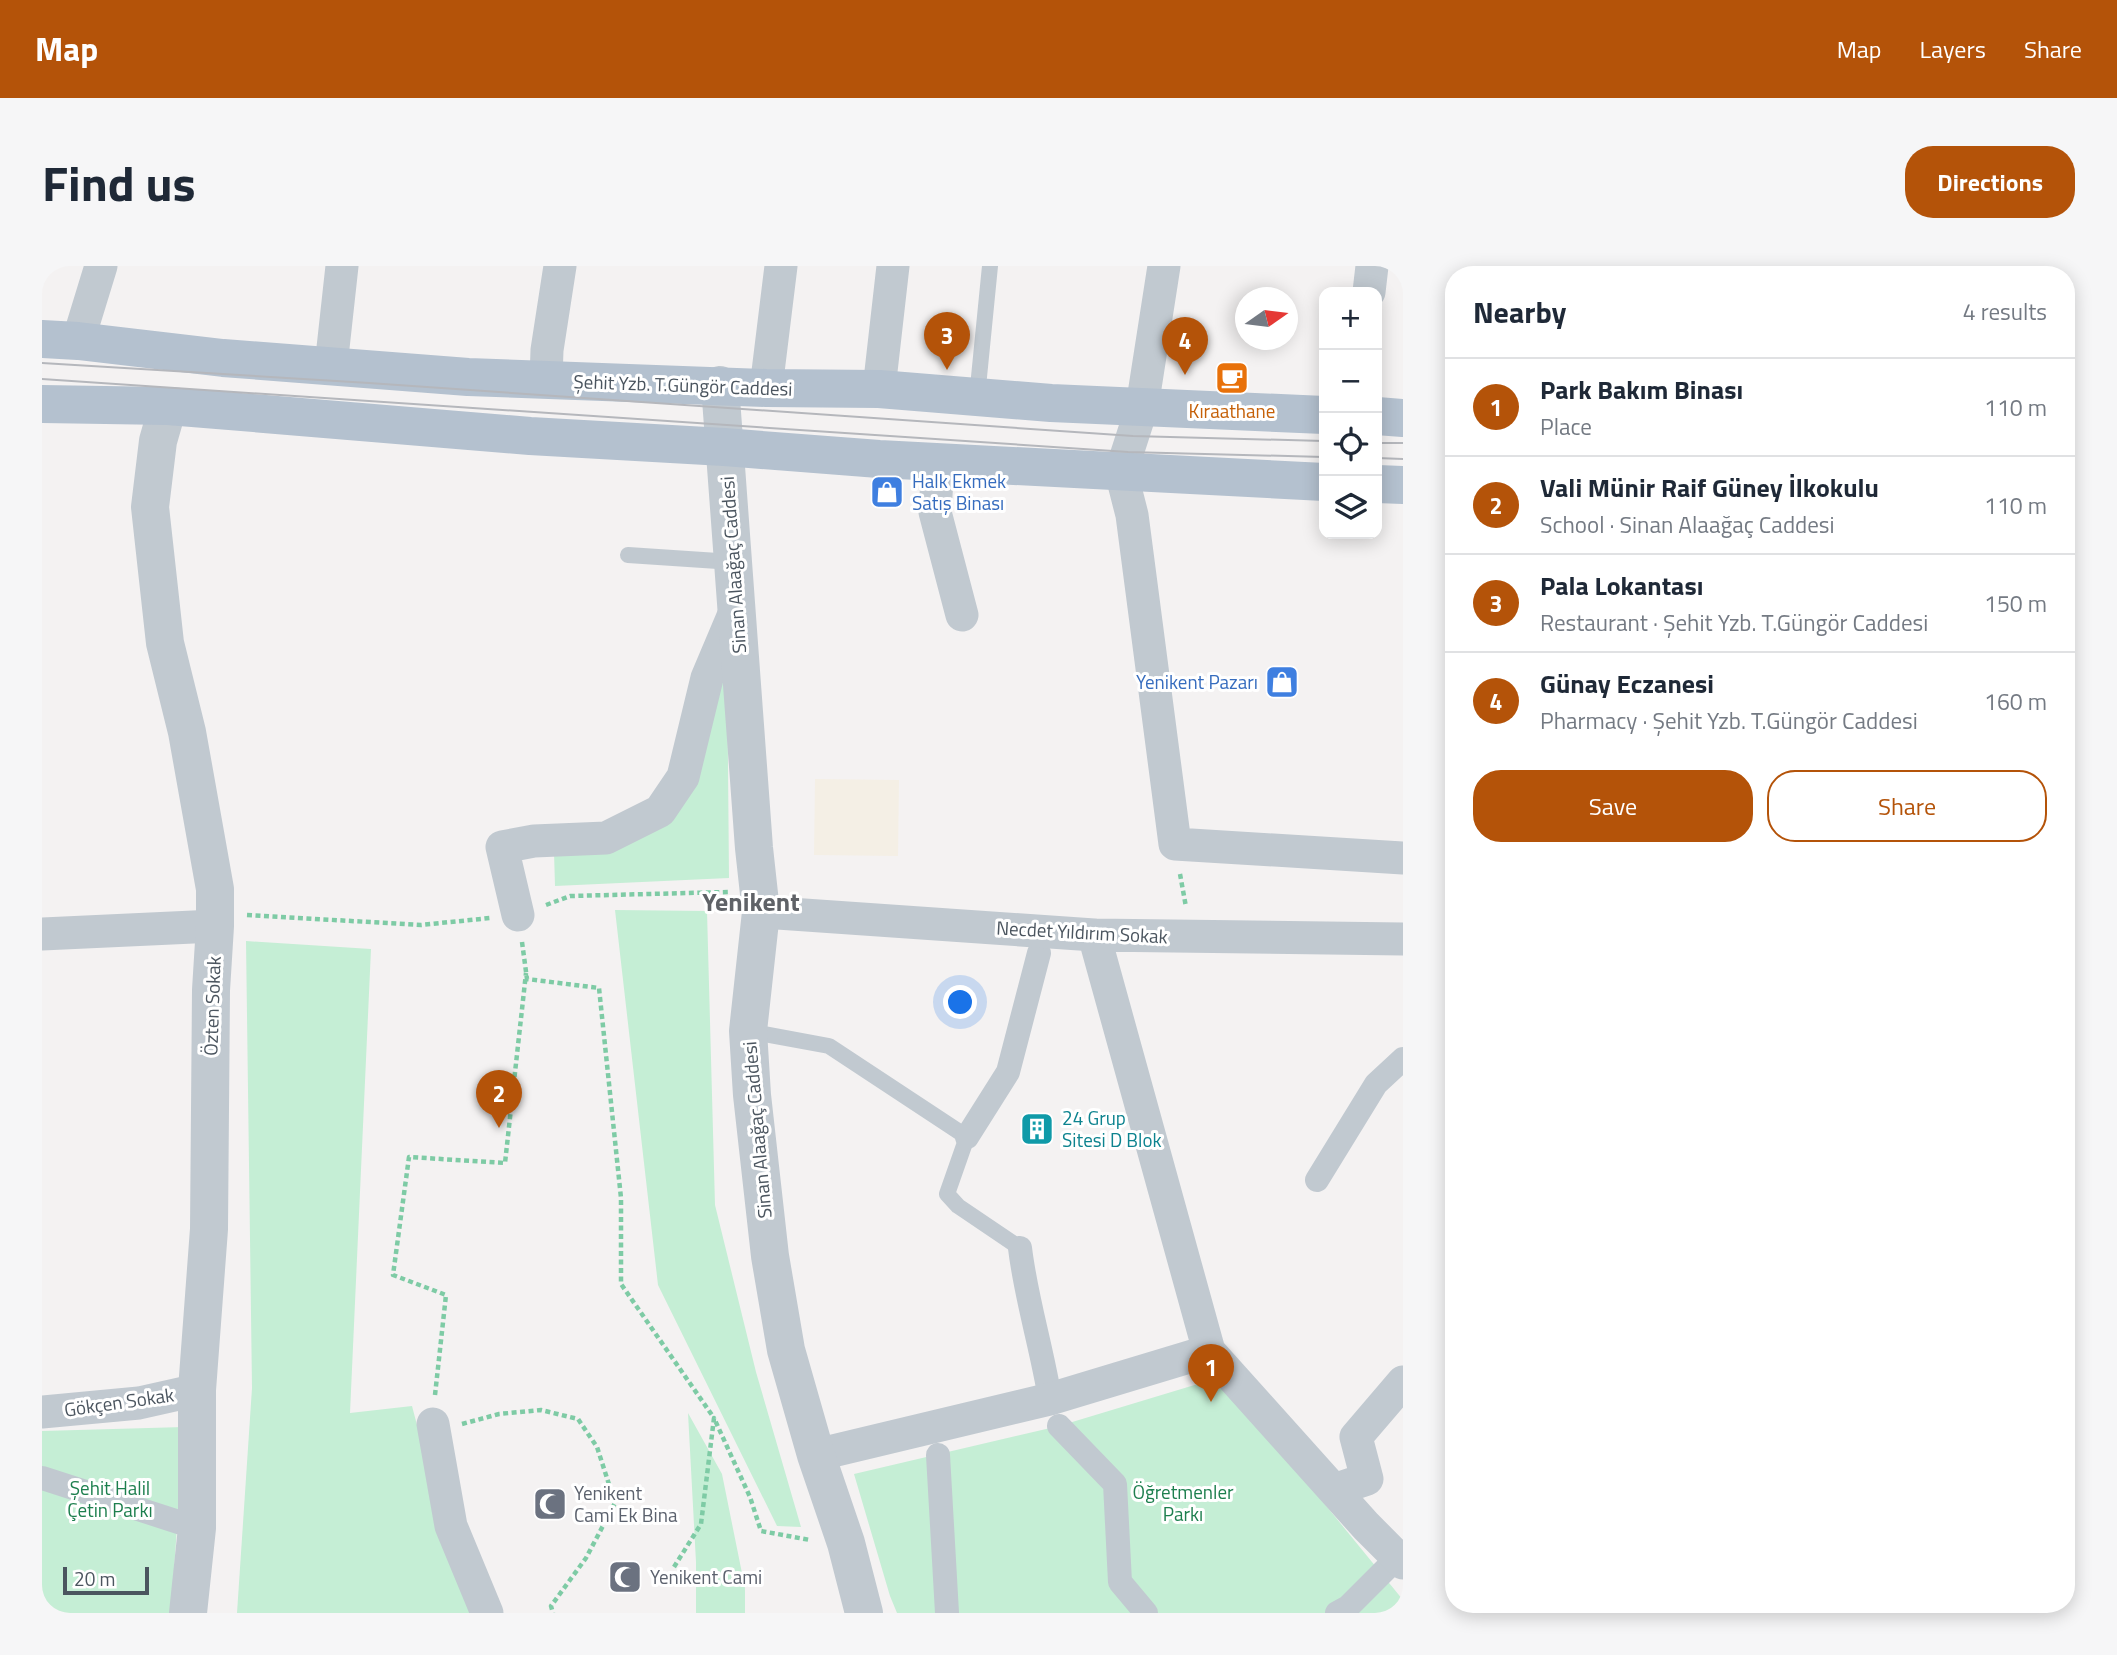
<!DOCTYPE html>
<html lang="en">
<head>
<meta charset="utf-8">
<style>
	:root { --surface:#fff; --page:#f6f6f7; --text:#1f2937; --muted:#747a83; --line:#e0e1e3; --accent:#b45309 }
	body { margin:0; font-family:"Titillium Web",sans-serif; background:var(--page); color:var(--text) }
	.controls { position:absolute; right:21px; top:21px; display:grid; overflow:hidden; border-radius:14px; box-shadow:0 4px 18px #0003 }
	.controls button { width:63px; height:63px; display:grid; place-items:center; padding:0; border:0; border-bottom:2px solid var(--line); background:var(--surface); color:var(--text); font:35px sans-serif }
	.compass { position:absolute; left:1193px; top:21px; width:63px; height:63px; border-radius:50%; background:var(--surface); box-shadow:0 4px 18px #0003; rotate:76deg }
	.scale { position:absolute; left:21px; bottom:18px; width:86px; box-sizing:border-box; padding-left:7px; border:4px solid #4b555f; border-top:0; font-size:19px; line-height:24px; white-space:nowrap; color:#4b555f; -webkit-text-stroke:5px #fff; paint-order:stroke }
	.you { position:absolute; left:919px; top:737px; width:24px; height:24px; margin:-18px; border:5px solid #fff; border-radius:50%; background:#1a73e8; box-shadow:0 0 0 10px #1a73e833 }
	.badge { display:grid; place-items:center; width:46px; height:46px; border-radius:50%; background:var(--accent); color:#fff; font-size:23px; font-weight:700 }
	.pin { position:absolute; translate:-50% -58px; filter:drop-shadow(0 2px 4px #0008) }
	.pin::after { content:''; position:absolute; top:37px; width:24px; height:21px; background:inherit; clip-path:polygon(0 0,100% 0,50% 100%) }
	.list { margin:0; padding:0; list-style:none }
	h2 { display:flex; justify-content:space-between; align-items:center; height:91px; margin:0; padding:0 28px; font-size:30px }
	h2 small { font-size:23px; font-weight:400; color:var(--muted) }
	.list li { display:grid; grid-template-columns:46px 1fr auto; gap:21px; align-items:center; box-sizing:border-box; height:98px; padding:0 28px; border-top:2px solid var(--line) }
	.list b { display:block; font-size:26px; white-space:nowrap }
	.list p { margin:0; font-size:23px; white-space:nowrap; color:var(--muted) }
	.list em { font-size:23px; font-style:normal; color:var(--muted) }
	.actions { display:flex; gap:14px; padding:21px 28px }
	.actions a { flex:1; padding:16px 0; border:2px solid var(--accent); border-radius:28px; text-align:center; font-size:24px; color:var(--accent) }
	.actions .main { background:var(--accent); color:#fff }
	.icon { flex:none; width:38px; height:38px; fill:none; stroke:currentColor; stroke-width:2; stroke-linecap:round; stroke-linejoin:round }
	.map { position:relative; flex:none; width:1361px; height:1347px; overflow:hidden; border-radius:28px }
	header { display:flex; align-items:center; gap:42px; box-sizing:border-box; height:98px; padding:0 35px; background:var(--accent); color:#fff }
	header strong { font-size:33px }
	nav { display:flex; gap:38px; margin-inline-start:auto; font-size:24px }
	.intro { display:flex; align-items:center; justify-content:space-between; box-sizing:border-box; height:168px; padding:0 42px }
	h1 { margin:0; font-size:49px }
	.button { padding:18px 32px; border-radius:28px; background:var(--accent); color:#fff; font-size:24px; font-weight:700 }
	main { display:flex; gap:42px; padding:0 42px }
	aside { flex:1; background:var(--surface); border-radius:28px; box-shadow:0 4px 18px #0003 }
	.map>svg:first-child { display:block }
</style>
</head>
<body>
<header>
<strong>Map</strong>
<nav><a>Map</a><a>Layers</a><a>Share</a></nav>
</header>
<div class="intro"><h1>Find us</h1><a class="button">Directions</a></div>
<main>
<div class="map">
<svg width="1361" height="1347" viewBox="0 0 1361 1347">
	<rect width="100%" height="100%" fill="#f4f2f2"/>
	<path fill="#c5eed5" d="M685,383L687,612L513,620L512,586L618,563Z
		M573,644L665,645L673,939L714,1106L759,1261L735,1260L616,1019Z
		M204,675L329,683L308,1147L370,1140L408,1284L440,1347H195L210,1122Z
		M1179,1111L1361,1334V1347H855L848,1330L812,1208L1017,1160Z
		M646,1147L680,1208L703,1322V1347H654V1296Z
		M142,1161L129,1347H0V1165Z"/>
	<path fill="#f4efe5" d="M773,513L857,514L856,590L772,589Z"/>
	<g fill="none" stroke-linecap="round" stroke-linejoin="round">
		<path stroke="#7ecba5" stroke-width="4.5" stroke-dasharray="5 3.5" stroke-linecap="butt" d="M1138,608L1144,641
			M504,639L528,630L686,626
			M205,649L379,659L448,652
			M480,676L485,713L557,722L579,932V1018L672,1152
			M393,1129L404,1029L351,1009L367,891L463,897L484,707
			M420,1158L457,1148L499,1144L536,1153L555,1181L573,1237L544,1292L509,1340L511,1347
			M632,1301L659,1258L672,1152L708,1231L719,1265L768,1274"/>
		<path stroke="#c1c9d0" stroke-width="16" d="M935,131L948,0
			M586,289L691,296
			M706,765L787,780L925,871L905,928L916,940L978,982"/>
		<path stroke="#c1c9d0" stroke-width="24" d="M925,871L966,806L997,687
			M1275,914L1334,818L1361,793
			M978,982C984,1033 1000,1082 1008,1133
			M1017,1160L1073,1218L1078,1316L1104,1347
			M896,1189L905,1347
			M0,1212L155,1262
			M1295,1347L1306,1341L1356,1291"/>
		<path stroke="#c1c9d0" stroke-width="33" d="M1122,0L1100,141L1079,206L1090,249L1133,578L1361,592
			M1327,26L1330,0
			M36,75L59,0
			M289,100L300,0
			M504,114L505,84L518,0
			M724,122L739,0
			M837,123L851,0
			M896,197L893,246L920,349
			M719,646L1052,669L1361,673
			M476,649L460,581L492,575L564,572L618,545L641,511L665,412L695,341
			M0,668L173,660
			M1052,669L1167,1085
			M0,1146L97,1137L155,1124
			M391,1158L409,1260L445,1347
			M774,1189L1008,1133L1167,1085L1324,1260L1361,1297
			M1292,1224L1325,1213L1314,1171L1361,1116"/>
		<path stroke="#c1c9d0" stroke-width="38" d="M678,119L712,582L719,646L706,765L710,829L728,990L744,1084L774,1189L804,1277L822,1347
			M126,140L116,175L108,241L123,377L145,466L173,623V660L169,724L167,963L155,1124V1262L146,1347"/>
		<path stroke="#b4c1cf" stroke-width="38" d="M0,73L36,75L181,92L426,111L724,122L837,123L1009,137L1282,149
			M0,138L126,140L488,170L682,181L837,193L1282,216
			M1335,150L1361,152
			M1335,218L1361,219"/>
		<path stroke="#b5b7bc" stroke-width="2" d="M0,97L327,117L1091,170L1282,175
			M0,113L1086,186L1282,191
			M1335,177H1361
			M1335,192L1361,193"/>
	</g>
	<defs>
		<symbol id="cafe-square" viewBox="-11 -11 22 22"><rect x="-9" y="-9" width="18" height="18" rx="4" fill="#e8710a" stroke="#fff"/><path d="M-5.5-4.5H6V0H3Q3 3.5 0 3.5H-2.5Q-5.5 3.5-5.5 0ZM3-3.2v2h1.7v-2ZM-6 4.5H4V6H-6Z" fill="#fff"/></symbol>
		<symbol id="shop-square" viewBox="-11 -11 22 22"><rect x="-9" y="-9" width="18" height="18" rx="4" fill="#3f7fe0" stroke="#fff"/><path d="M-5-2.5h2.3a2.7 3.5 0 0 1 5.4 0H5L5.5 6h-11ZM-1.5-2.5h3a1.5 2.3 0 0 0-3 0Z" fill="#fff"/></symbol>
		<symbol id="building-square" viewBox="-11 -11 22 22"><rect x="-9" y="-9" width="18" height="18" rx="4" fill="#0f9aa8" stroke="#fff"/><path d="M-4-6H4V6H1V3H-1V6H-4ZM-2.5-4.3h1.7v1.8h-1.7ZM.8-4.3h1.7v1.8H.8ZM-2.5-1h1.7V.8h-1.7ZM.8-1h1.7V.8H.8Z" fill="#fff"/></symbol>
		<symbol id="mosque-square" viewBox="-11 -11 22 22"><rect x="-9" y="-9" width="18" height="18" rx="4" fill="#6b7280" stroke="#fff"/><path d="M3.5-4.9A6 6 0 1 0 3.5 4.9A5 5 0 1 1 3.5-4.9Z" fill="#fff"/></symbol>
	</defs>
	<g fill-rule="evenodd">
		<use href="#cafe-square" x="1171" y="93" width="38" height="38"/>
		<use href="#shop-square" x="826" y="207" width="38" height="38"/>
		<use href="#shop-square" x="1221" y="397" width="38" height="38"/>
		<use href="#building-square" x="976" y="844" width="38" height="38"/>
		<use href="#mosque-square" x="489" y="1219" width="38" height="38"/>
		<use href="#mosque-square" x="564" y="1292" width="38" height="38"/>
	</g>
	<g text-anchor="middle" stroke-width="6" stroke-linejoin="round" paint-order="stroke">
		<g font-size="19" fill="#4b555f" stroke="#fff">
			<text transform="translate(641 119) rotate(2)" y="7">Şehit Yzb. T.Güngör Caddesi</text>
			<text transform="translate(691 299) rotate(-94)" y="7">Sinan Alaağaç Caddesi</text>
			<text transform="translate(1040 666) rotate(3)" y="7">Necdet Yıldırım Sokak</text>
			<text transform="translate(170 740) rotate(-88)" y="7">Özten Sokak</text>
			<text transform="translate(715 864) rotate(-95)" y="7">Sinan Alaağaç Caddesi</text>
			<text transform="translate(77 1136) rotate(-8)" y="7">Gökçen Sokak</text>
		</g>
		<g font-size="19" fill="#c56008" stroke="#fff">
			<text x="1190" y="152">Kıraathane</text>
		</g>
		<g font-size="19" fill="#366cbe" stroke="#fff" text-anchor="start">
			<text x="870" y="222">Halk Ekmek<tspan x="870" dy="22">Satış Binası</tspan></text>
			<text x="1216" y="423" text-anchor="end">Yenikent Pazarı</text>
		</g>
		<g font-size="19" fill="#0d838f" stroke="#fff" text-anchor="start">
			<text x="1020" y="859">24 Grup<tspan x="1020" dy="22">Sitesi D Blok</tspan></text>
		</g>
		<g font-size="19" fill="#1d7f4e" stroke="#fff">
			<text x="68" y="1229">Şehit Halil<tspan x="68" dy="22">Çetin Parkı</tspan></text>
			<text x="1141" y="1233">Öğretmenler<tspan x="1141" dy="22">Parkı</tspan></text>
		</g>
		<g font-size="19" fill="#5b616d" stroke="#fff" text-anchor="start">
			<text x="532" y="1234">Yenikent<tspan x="532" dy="22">Cami Ek Bina</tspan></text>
			<text x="608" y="1318">Yenikent Cami</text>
		</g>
		<g font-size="26" font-weight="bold" fill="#5f6267" stroke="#fff">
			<text x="709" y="645">Yenikent</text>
		</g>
	</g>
</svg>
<div class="controls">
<button>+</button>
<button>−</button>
<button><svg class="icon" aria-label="locate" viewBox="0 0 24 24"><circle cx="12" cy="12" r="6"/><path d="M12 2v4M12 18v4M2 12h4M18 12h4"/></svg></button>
<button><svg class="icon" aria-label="layers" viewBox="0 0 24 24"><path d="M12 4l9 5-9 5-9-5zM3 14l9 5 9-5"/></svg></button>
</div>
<svg class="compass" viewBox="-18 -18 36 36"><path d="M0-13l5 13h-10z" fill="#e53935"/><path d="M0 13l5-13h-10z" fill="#747a83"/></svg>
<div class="scale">20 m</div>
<div class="you"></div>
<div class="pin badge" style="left:1169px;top:1136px">1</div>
<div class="pin badge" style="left:457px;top:862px">2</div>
<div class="pin badge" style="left:905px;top:104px">3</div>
<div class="pin badge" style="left:1143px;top:109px">4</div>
</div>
<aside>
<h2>Nearby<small>4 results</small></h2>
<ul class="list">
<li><span class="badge">1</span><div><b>Park Bakım Binası</b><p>Place</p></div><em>110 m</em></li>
<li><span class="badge">2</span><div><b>Vali Münir Raif Güney İlkokulu</b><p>School · Sinan Alaağaç Caddesi</p></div><em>110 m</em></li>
<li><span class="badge">3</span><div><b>Pala Lokantası</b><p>Restaurant · Şehit Yzb. T.Güngör Caddesi</p></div><em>150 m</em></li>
<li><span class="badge">4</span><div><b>Günay Eczanesi</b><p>Pharmacy · Şehit Yzb. T.Güngör Caddesi</p></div><em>160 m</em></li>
</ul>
<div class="actions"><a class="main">Save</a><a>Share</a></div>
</aside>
</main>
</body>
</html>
